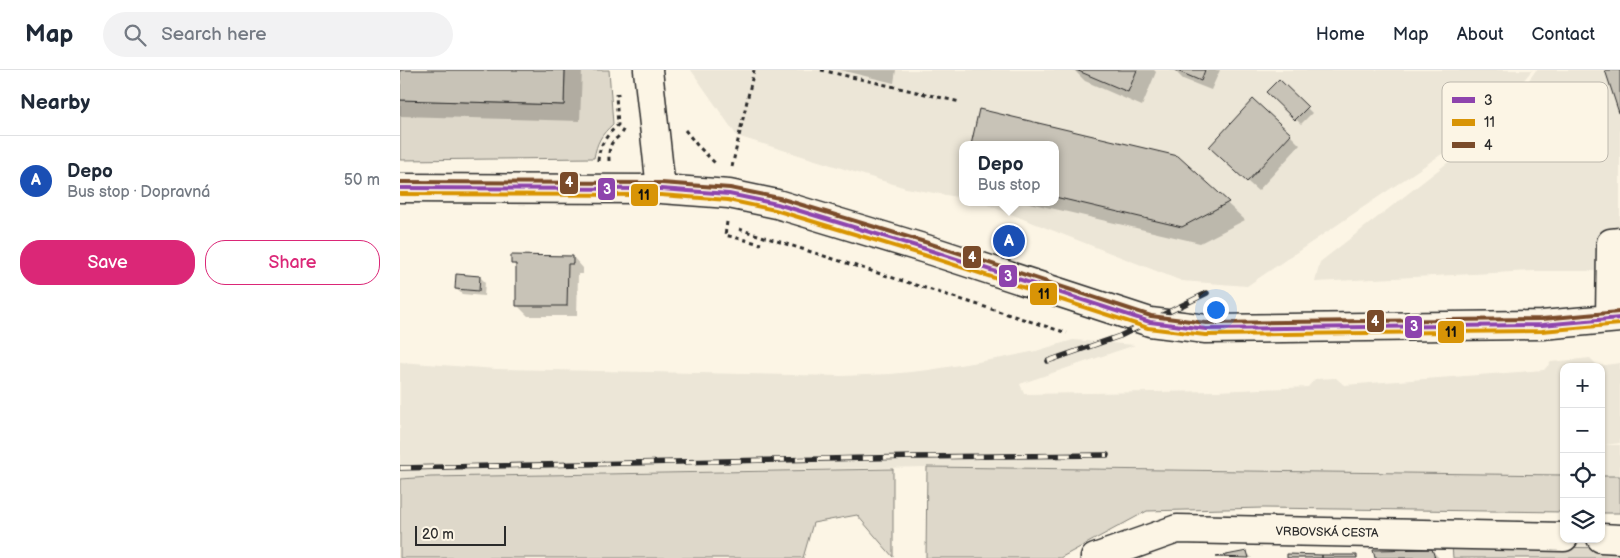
<!DOCTYPE html>
<html lang="en">
<head>
<meta charset="utf-8">
<style>
	:root { --surface:#fff; --page:#f2f2f3; --text:#1f2937; --muted:#747a83; --line:#e0e1e3; --accent:#db2777 }
	body { margin:0; font-family:"Balsamiq Sans",sans-serif; background:var(--page); color:var(--text) }
	.controls { position:absolute; right:15px; bottom:15px; display:grid; overflow:hidden; border-radius:10px; box-shadow:0 1px 4px #0004 }
	.controls button { width:45px; height:45px; display:grid; place-items:center; padding:0; border:0; border-bottom:1px solid var(--line); background:var(--surface); color:var(--text); font:25px sans-serif }
	.scale { position:absolute; left:15px; bottom:12px; width:91px; box-sizing:border-box; padding-left:5px; border:2px solid #2b2b2b; border-top:0; font-size:14px; line-height:18px; white-space:nowrap; color:#2b2b2b; -webkit-text-stroke:4px #fcf5e5; paint-order:stroke }
	.you { position:absolute; left:815px; top:239px; width:18px; height:18px; margin:-12px; border:4px solid #fff; border-radius:50%; background:#1a73e8; box-shadow:0 0 0 8px #1a73e833 }
	.badge { display:grid; place-items:center; width:32px; height:32px; border-radius:50%; background:var(--accent); color:#fff; font-size:16px; font-weight:700 }
	.pin { position:absolute; translate:-50% -50%; border:2px solid #fff; box-shadow:0 1px 5px #0006 }
	.popup { position:absolute; left:559px; top:71px; width:100px; height:65px; box-sizing:border-box; display:grid; place-content:center; border-radius:10px; background:var(--surface); filter:drop-shadow(0 1px 4px #0005); font-size:16px; white-space:nowrap; color:var(--muted) }
	.popup b { font-size:19px; color:var(--text) }
	.popup::after { content:''; position:absolute; left:50%; top:100%; margin-left:-10px; border:10px solid transparent; border-top-color:var(--surface) }
	.list { margin:0; padding:0; list-style:none }
	h2 { display:flex; justify-content:space-between; align-items:center; height:65px; margin:0; padding:0 20px; font-size:21px }
	h2 small { font-size:16px; font-weight:400; color:var(--muted) }
	.list li { display:grid; grid-template-columns:32px 1fr auto; gap:15px; align-items:center; box-sizing:border-box; height:90px; padding:0 20px; border-top:1px solid var(--line) }
	.list b { display:block; font-size:19px; white-space:nowrap }
	.list p { margin:0; font-size:16px; white-space:nowrap; color:var(--muted) }
	.list em { font-size:16px; font-style:normal; color:var(--muted) }
	.actions { display:flex; gap:10px; padding:15px 20px }
	.actions a { flex:1; padding:11px 0; border:1px solid var(--accent); border-radius:20px; text-align:center; font-size:18px; color:var(--accent) }
	.actions .main { background:var(--accent); color:#fff }
	.icon { flex:none; width:28px; height:28px; fill:none; stroke:currentColor; stroke-width:2; stroke-linecap:round; stroke-linejoin:round }
	.map { position:relative; flex:none; width:1220px; height:488px; overflow:hidden }
	header { display:flex; align-items:center; gap:30px; box-sizing:border-box; height:70px; padding:0 25px; background:var(--surface); border-bottom:1px solid var(--line) }
	header strong { font-size:24px }
	nav { display:flex; gap:28px; margin-inline-start:auto; font-size:18px }
	.search { width:350px; height:45px; background:var(--page); display:flex; align-items:center; gap:12px; box-sizing:border-box; padding:0 18px; border-radius:28px; color:var(--muted); font-size:19px }
	main { display:flex }
	aside { flex:1; background:var(--surface) }
	.map>svg:first-child { display:block }
</style>
</head>
<body>
<header>
<strong>Map</strong>
<div class="search"><svg class="icon" aria-label="search" viewBox="0 0 24 24"><circle cx="10" cy="10" r="6"/><path d="M15 15l6 6"/></svg>Search here</div>
<nav><a>Home</a><a>Map</a><a>About</a><a>Contact</a></nav>
</header>
<main>
<aside>
<h2>Nearby<small></small></h2>
<ul class="list">
<li><span class="badge" style="background:#1a4fb4">A</span><div><b>Depo</b><p>Bus stop · Dopravná</p></div><em>50 m</em></li>
</ul>
<div class="actions"><a class="main">Save</a><a>Share</a></div>
</aside>
<div class="map">
<svg width="1220" height="488" viewBox="0 0 1220 488">
	<rect width="100%" height="100%" fill="#fcf5e5"/>
	<filter id="ink" filterUnits="userSpaceOnUse"><feTurbulence type="fractalNoise" baseFrequency=".02" numOctaves="2"/><feDisplacementMap in="SourceGraphic" scale="10" xChannelSelector="R" yChannelSelector="G"/><feConvolveMatrix kernelMatrix="1 2 1 2 8 2 1 2 1" color-interpolation-filters="sRGB"/></filter>
	<g filter="url(#ink)">
		<path fill="#ece6d7" d="M291,0H1132L1092,50L847,216L782,211L580,132H655V75H563V128L506,118L337,66Z
			M1136,0H1220V201H1134L915,212L920,192L1100,52Z
			M673,270L735,275L620,314L624,324L817,321L908,317L915,309L936,308L944,315L1144,300L1151,292L1190,288L1198,296L1220,293V373L1205,375H1220V406H1201V297H1164V405L527,397L31,407L0,409V292L96,299L441,306L491,304L529,300L602,288L636,281Z"/>
		<path fill="#ded8ca" stroke="#84827a" d="M165,0H209L213,54C201,65 197,72 194,88L0,90V30L164,35Z
			M527,397L1164,405V442L863,438L747,441L660,488H526Z
			M493,399V487L457,445L413,453L403,488H0V409L31,407Z
			M1201,406H1220V443H1201Z
			M1052,476L1220,478V488H1053Z"/>
		<path fill="#0003" d="M0,0H182L180,51L0,46Z
			M440,0H496L494,13Z
			M674,0H754L756,2L742,36L685,11Z
			M774,0H820L811,20L783,9Z
			M879,10L912,43L901,54L867,22Z
			M580,40L778,88L845,150L800,173L625,132H655V75Z
			M890,65L900,75L858,121L821,88Z
			M173,187L183,198V204H178L177,246H128L117,235L118,198L112,193Z
			M80,207L85,212L84,226L62,224L56,219Z
			M1032,480L1039,488H976Z
			M847,483L852,488H818Z"/>
		<path fill="#c8c3b7" stroke="#2b2b2b" d="M0,0H165L164,35L0,30Z
			M676,0H737L728,22Z
			M775,0H805L801,11Z
			M1205,0H1220V46Z
			M879,9L908,37L895,50L866,22Z
			M853,29L891,64L847,112L809,77Z
			M579,39L778,86L829,132L782,157L655,127V75H571Z
			M111,185L173,186V194H168L167,236H116V194H111Z
			M56,204L80,206L79,221L55,219Z
			M1032,479L1035,488H975L973,480Z
			M847,481L849,488L816,487Z
			M887,484L922,485V488H887Z
			M922,485H957V488H922Z"/>
		<g fill="none" stroke-linecap="round" stroke-linejoin="round">
			<defs>
				<path id="minor" d="M248,0L261,119
					M0,118L261,119L329,124L377,134L526,179L750,252L806,259L1142,255L1220,248
					M1210,249L1211,173L1220,172
					M1201,468L1220,469
					M695,488L777,459L1164,467"/>
			</defs>
			<use href="#minor" stroke="#2b2b2b" stroke-width="31"/>
			<path stroke="#2b2b2b" stroke-width="3" stroke-dasharray="4 4" stroke-linecap="butt" d="M421,0L560,32
				M285,60L297,75L316,94
				M198,91C199,75 206,66 218,55L216,25L221,24
				M209,91C208,66 217,74 224,58
				M332,97L354,0
				M327,152L325,165L361,174
				M339,159L667,263"/>
			<use href="#minor" stroke="#fcf5e5" stroke-width="28"/>
			<defs>
				<path id="rail" d="M648,291L720,266L807,223
					M0,398L515,387L707,385"/>
			</defs>
			<use href="#rail" stroke="#2b2b2b" stroke-width="5.5"/>
			<use href="#rail" stroke="#fcf5e5" stroke-width="4" stroke-dasharray="11" stroke-linecap="butt"/>
			<defs>
				<path id="bus-1" d="M0,118L261,119L329,124L377,134L526,179L750,252L806,259L1142,255L1220,248"/>
				<path id="bus-2" d="M0,124L261,125L328,130L375,140L524,185L748,258L805,265L1142,261L1220,254"/>
				<path id="bus-3" d="M0,112L261,113L330,118L379,128L528,173L751,246L806,253L1142,249L1219,242"/>
			</defs>
			<use href="#bus-1" stroke="#fcf5e5" stroke-width="8"/>
			<use href="#bus-2" stroke="#fcf5e5" stroke-width="8"/>
			<use href="#bus-3" stroke="#fcf5e5" stroke-width="8"/>
			<use href="#bus-1" stroke="#8e44ad" stroke-width="4"/>
			<use href="#bus-2" stroke="#d89406" stroke-width="4"/>
			<use href="#bus-3" stroke="#7a4b2a" stroke-width="4"/>
		</g>
	</g>
	<g text-anchor="middle" stroke-width="4.5" stroke-linejoin="round" paint-order="stroke">
		<g font-size="12" fill="#2b2b2b" stroke="#fcf5e5">
			<text transform="translate(927 462) rotate(1)" y="4">VRBOVSKÁ CESTA</text>
		</g>
	</g>
	<rect x="1042" y="12" width="166" height="80" rx="8" fill="#fcf5e5" stroke="#bdb8ad" stroke-width="1"/>
	<rect x="1052" y="27" width="23" height="6" fill="#8e44ad"/>
	<rect x="1052" y="49" width="23" height="7" fill="#d89406"/>
	<rect x="1052" y="72" width="23" height="6" fill="#7a4b2a"/>
	<g font-size="14" fill="#2b2b2b">
		<text x="1084" y="35">3</text>
		<text x="1084" y="57">11</text>
		<text x="1084" y="80">4</text>
	</g>
	<g stroke="#fcf5e5" stroke-width="2">
		<rect x="159" y="101" width="20" height="24" rx="5" fill="#7a4b2a"/>
		<rect x="197" y="107" width="19" height="24" rx="5" fill="#8e44ad"/>
		<rect x="230" y="113" width="29" height="24" rx="5" fill="#d89406"/>
		<rect x="562" y="175" width="20" height="24" rx="5" fill="#7a4b2a"/>
		<rect x="598" y="194" width="20" height="24" rx="5" fill="#8e44ad"/>
		<rect x="629" y="212" width="29" height="24" rx="5" fill="#d89406"/>
		<rect x="966" y="239" width="19" height="24" rx="5" fill="#7a4b2a"/>
		<rect x="1004" y="245" width="19" height="24" rx="5" fill="#8e44ad"/>
		<rect x="1037" y="250" width="28" height="24" rx="5" fill="#d89406"/>
	</g>
	<g font-size="14" text-anchor="middle" font-weight="bold" fill="#fff">
		<text x="169" y="117">4</text>
		<text x="207" y="124">3</text>
		<text x="572" y="192">4</text>
		<text x="608" y="211">3</text>
		<text x="975" y="256">4</text>
		<text x="1014" y="261">3</text>
	</g>
	<g font-size="14" text-anchor="middle" font-weight="bold" fill="#111">
		<text x="244" y="130">11</text>
		<text x="644" y="229">11</text>
		<text x="1051" y="267">11</text>
	</g>
</svg>
<div class="controls">
<button>+</button>
<button>−</button>
<button><svg class="icon" aria-label="locate" viewBox="0 0 24 24"><circle cx="12" cy="12" r="6"/><path d="M12 2v4M12 18v4M2 12h4M18 12h4"/></svg></button>
<button><svg class="icon" aria-label="layers" viewBox="0 0 24 24"><path d="M12 4l9 5-9 5-9-5zM3 14l9 5 9-5"/></svg></button>
</div>
<div class="scale">20 m</div>
<div class="you"></div>
<div class="pin badge" style="left:609px;top:171px;background:#1a4fb4">A</div>
<div class="popup"><b>Depo</b>Bus stop</div>
</div>
</main>
</body>
</html>
